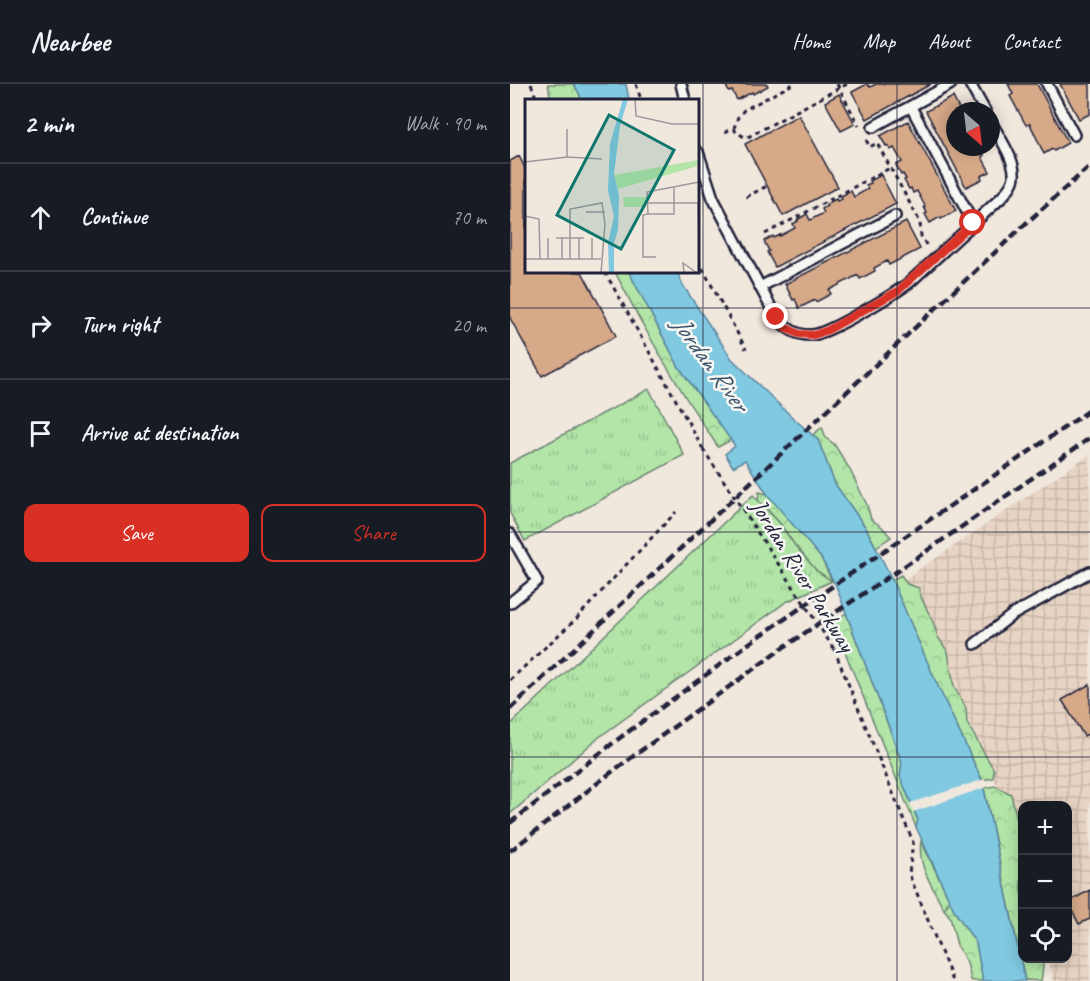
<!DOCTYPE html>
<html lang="en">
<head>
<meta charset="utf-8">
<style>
	:root { --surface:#171b24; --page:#20242c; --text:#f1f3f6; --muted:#9ea1a6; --line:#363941; --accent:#d93025 }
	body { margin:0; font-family:Caveat,sans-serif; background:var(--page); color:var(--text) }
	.controls { position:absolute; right:18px; bottom:18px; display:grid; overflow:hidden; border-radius:12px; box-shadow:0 3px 15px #0003 }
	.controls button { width:54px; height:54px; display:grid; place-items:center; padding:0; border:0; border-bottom:2px solid var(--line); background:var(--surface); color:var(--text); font:30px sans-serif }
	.compass { position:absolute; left:436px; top:18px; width:54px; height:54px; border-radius:50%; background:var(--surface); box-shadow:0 3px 15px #0003; rotate:152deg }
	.stop { position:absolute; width:18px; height:18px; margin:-14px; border:4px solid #d93025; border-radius:50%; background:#fff }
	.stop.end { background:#d93025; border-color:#fff; box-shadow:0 2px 6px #0008 }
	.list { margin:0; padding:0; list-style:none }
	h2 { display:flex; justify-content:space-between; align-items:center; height:78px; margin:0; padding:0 24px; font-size:26px }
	h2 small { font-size:20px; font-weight:400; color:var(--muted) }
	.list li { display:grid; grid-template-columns:39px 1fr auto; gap:18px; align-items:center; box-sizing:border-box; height:108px; padding:0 24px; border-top:2px solid var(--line) }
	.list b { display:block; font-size:22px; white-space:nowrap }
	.list em { font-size:20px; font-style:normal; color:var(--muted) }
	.actions { display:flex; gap:12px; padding:18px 24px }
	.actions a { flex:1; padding:14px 0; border:2px solid var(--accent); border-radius:12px; text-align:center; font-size:21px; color:var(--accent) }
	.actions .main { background:var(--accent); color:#fff }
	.icon { flex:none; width:33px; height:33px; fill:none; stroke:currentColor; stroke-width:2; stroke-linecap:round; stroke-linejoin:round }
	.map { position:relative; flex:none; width:580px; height:897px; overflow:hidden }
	header { display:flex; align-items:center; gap:36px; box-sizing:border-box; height:84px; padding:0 30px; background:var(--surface); border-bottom:2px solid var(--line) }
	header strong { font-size:28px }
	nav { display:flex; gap:33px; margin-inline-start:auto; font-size:21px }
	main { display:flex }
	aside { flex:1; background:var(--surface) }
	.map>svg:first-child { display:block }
</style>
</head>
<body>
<header>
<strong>Nearbee</strong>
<nav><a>Home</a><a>Map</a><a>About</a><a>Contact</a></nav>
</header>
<main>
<aside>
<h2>2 min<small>Walk · 90 m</small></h2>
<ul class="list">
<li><svg class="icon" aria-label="ahead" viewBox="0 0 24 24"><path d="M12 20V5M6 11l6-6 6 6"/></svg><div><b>Continue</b></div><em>70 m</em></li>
<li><svg class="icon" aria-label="right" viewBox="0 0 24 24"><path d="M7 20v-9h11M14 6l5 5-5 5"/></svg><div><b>Turn right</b></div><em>20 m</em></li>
<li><svg class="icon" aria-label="arrive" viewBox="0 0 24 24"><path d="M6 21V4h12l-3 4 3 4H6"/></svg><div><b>Arrive at destination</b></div></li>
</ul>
<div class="actions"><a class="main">Save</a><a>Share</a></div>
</aside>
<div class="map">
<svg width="580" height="897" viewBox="0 0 580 897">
	<defs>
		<pattern id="industrial-grid" width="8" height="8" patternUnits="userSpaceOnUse" patternTransform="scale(1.5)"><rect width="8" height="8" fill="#e8d4c4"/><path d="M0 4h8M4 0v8" fill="none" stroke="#c7b6a9"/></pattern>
		<pattern id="grass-tufts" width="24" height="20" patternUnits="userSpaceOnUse" patternTransform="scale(1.5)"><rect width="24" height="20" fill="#b2e5a7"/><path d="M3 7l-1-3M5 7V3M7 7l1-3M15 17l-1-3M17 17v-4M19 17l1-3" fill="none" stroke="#99c491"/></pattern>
		<pattern id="forest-crowns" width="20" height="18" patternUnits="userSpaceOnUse" patternTransform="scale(1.5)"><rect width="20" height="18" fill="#b2e5a7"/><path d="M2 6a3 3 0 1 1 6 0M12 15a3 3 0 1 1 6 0" fill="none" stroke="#99c491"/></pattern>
	</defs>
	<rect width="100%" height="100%" fill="#f0e7dd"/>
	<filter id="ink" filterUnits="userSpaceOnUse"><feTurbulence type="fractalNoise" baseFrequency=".0167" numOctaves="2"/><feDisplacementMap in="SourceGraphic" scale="12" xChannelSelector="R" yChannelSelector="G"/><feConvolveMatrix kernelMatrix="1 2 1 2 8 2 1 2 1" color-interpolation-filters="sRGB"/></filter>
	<g filter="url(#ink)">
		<path fill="url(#industrial-grid)" d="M580,370V897H544L538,875L558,874V722H512V779L500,730L395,495Z"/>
		<path fill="url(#grass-tufts)" stroke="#6a8471" stroke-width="1.5" d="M139,305L174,371L15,457L0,429V379Z
			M243,411L269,438L284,460L306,486L322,497L276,518L88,654L0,730V641Z
			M411,757L440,817L434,825C423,803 407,782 411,757Z"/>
		<path fill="url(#forest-crowns)" stroke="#6a8471" stroke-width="1.5" d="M38,0H64L70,11L71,16H41Z
			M105,188H119L169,283L221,356L208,363C170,307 135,248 105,188Z
			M312,343L316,354L324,360L339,384L357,421L361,435L372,443L381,453L366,463L356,444L325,400L308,356L303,351Z
			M249,408L257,410L282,437L311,474L322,497L306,486L284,460L269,438L248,416Z
			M391,491L397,500L409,504L411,513L423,538L428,553L438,568L444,603L456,624L457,639L484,686L483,694L472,696L426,598L382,496Z
			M336,529L392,678L390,692L408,737L406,743L331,558L319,542Z
			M485,702L501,710L512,757L511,802L512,807V874L532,875L533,883L531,897L515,896L474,704Z
			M440,817L445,828L466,859L473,897H463L461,896L457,879L447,861L440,833L434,825Z"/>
		<path fill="#80c9e1" stroke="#5a869f" stroke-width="1.5" d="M64,0H116L119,16H71L70,11Z
			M119,188H167L174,203L222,275L281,332L308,356L325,400L356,444L379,489L426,598L472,696L515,897H473L466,859L445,828L406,743L408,736L390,692L392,678L326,502L311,474L257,410L235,376L223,383L215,370L225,362L169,283Z"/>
		<path fill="#f0e7dd" d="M475,695L477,703L403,728L400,719Z"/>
		<path fill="#d6a988" stroke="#22223b" stroke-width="1.5" d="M215,0H257L258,2L243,10L242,8L227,16L222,7L219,8Z
			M357,0L360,3L366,0H421L357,35L342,8Z
			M498,0H527L558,59L544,67L542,65L534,70L520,40L516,41L500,12L503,10Z
			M550,0H580V30L569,35Z
			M329,10L345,40L331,47L315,18Z
			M443,13L450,27H445V63H470L474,71L472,73L480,88L471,92L472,95L456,103L416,27Z
			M289,31L328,103L273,132L235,60Z
			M398,37L446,127L431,135L430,133L420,139L415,130L417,129L414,123L415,122L407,107L403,109L401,104L399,105L394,96L396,95L393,90L391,91L386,81L392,78L384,64L380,66L378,61L376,62L370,52Z
			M9,72L16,86V188H72L106,252L32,292L0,234V77Z
			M371,91L386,120L265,183L257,168L259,167L254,157L263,152L264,154L270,151V152L285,144L283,140L288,137L287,136L297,130L300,136L314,129L312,125L317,122L316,120L326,115L327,117L332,115L331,112L341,107L344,113L358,105L356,101L361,99L360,97Z
			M396,138L410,165L379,181L377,177L364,184L365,187L350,195L348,191L319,206L321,210L306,218L305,216L289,224L285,215L283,216L275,200Z
			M580,600V649L574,652L552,616Z
			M580,806V835L569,840L558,818Z"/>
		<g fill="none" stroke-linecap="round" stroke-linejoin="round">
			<defs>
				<path id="lane" d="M171,0L175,16
					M460,0L475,27
					M537,0L564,51
					M401,23L463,139
					M363,43L441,0
					M188,68L203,114L266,233C276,244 286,252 302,251C318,250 385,210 400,198L492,113C496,108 501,103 503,97C509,80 489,53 481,38
					M250,203L385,132
					M0,450L27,497L0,519
					M465,560L502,531L580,488"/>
			</defs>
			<use href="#lane" stroke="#22223b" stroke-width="14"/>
			<path stroke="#22223b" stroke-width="3" stroke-dasharray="4.5 4.5" stroke-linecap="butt" d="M21,0L27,16
				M126,0L131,16
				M327,0L349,42
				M224,44L226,48L236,54L337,0
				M215,48L224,44L228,33L234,26L283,0
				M356,56L360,63L367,59L410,138L411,152L418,164
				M236,113L257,102
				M255,150L380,84
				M188,176L236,265
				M95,188L193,365
				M324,565L403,758L399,790L443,897
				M0,596L67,534L115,482L166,428"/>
			<use href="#lane" stroke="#f6f6f2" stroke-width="9"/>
			<path stroke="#22223b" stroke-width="4.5" stroke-dasharray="9 4.5" stroke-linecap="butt" d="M0,625L513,142L580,82
				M0,739L111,653L241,558L580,326
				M0,767L107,684L274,563L405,475L580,354"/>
			<path stroke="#22223b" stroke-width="3" stroke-dasharray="4.5 4.5" stroke-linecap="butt" d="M193,365L324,565"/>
		</g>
	</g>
	<g fill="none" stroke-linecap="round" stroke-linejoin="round" filter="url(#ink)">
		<path stroke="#d93025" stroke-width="8" d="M266,233L276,244L289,250L304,251L318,246L388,207L463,139"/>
	</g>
	<path fill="none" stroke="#22223b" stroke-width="1.5" stroke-opacity="0.55" d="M193,0V897M387,0V897M0,224H580M0,448H580M0,673H580"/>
	<g text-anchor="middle" stroke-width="5" stroke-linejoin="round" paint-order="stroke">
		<g font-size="24" fill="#22223b" stroke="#f6f6f2">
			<text transform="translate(293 491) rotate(58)" y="8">Jordan River Parkway</text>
		</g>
		<g font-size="26" font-style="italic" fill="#3e546d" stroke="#f6f6f2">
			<text transform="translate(201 279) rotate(54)" y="9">Jordan River</text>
		</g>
	</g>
	<g transform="translate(15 15)">
		<rect width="174" height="174" fill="#f0e7dd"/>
		<path d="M174,61V66L166,69L93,90L89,76ZM98,98H121V108H99Z" fill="#b2e5a7"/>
		<path d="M98,0H103L95,27L89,75L94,96L93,131L89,144V174H84L83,144L89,117L83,92L85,45Z" fill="#80c9e1"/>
		<path fill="none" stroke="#9e989c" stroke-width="1.5" d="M110,0L111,17L147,25H174M42,58L77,60M0,63L42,58V30M149,88V115H123L122,93L174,83M123,104H174M173,104L174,143M61,113H80M123,115L118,116V158H131M0,117L14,120L15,160M31,139H59M67,139V160M0,160H76M23,160V139M37,160V139M45,160V110L77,104L80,125L76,174M54,160V139M159,174L158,164L172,174"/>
		<path fill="#0f766e" fill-opacity="0.15" stroke="#0f766e" stroke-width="3" d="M84,16L149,51L96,150L32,116Z"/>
		<rect width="174" height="174" fill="none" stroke="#22223b" stroke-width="3"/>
	</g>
</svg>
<div class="controls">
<button>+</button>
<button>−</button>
<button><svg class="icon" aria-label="locate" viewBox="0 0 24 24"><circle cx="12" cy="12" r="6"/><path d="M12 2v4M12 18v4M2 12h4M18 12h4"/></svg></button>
</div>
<svg class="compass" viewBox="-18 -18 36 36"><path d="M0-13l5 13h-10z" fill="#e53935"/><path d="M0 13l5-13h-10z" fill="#9ea1a6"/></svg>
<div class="stop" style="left:463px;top:139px"></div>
<div class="stop end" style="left:266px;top:233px"></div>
</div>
</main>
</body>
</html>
